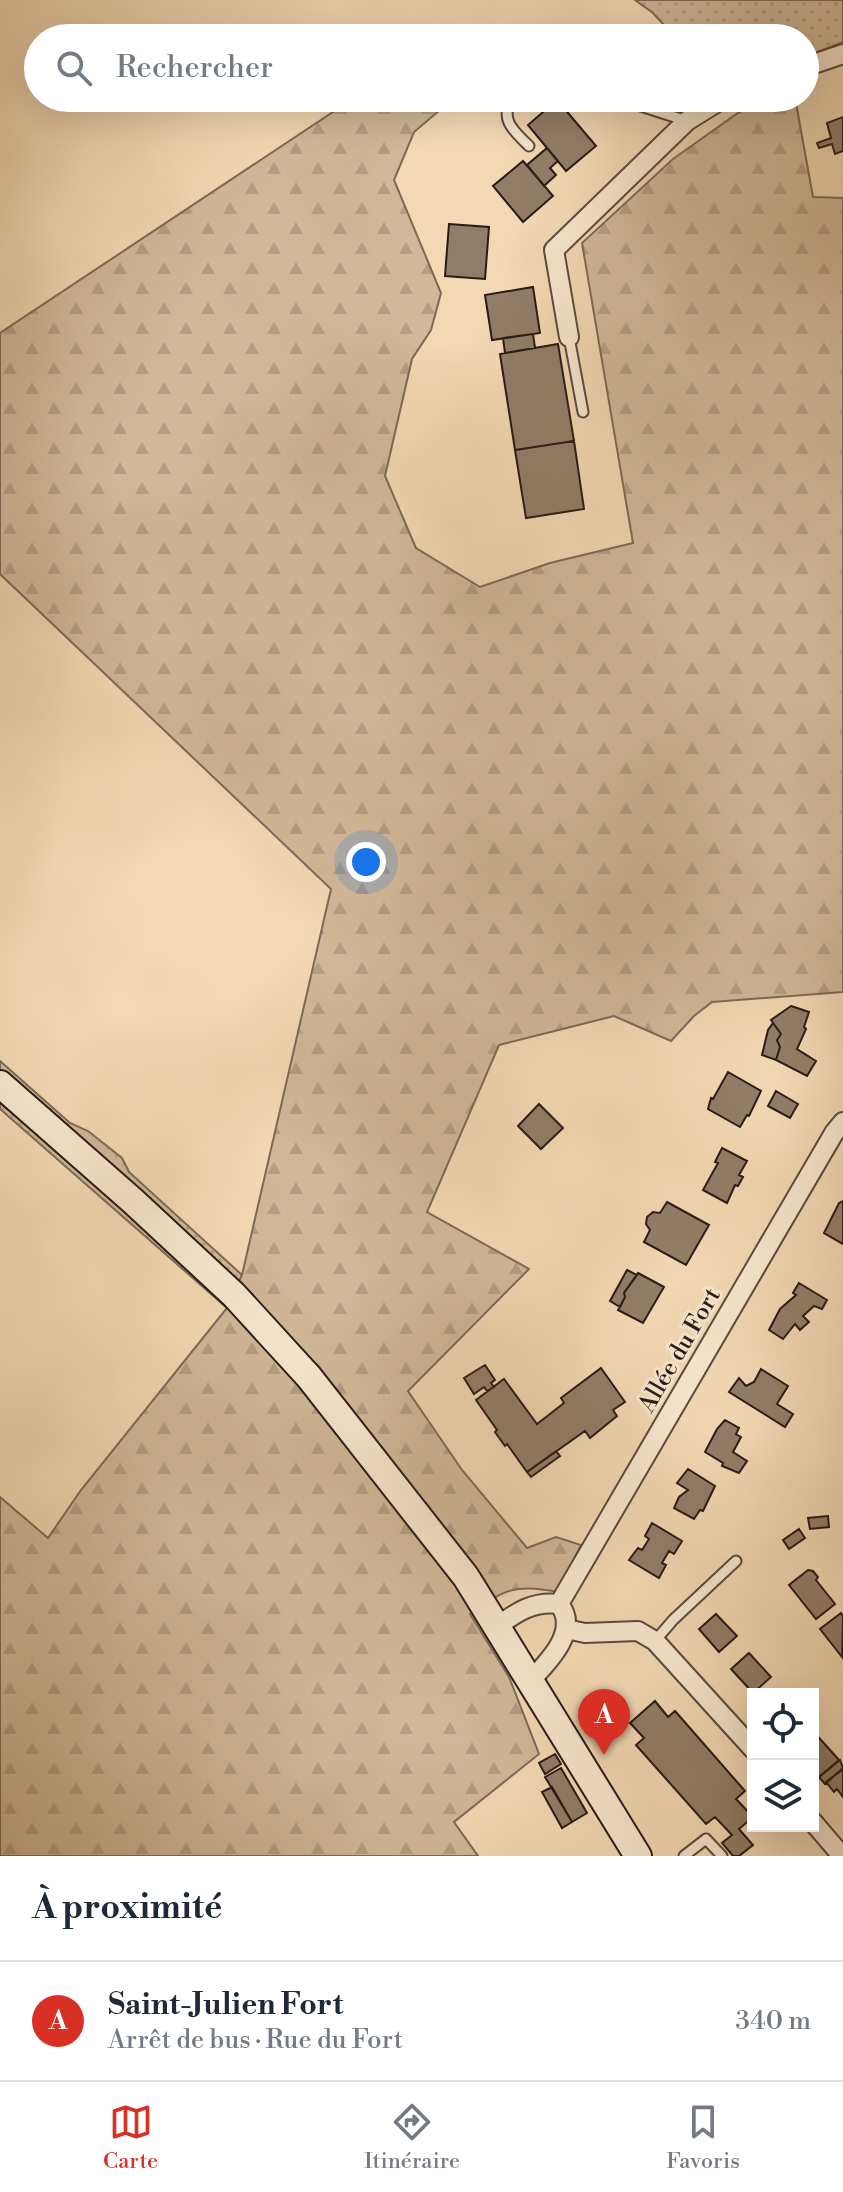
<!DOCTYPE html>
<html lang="fr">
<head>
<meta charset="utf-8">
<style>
	:root { --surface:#fff; --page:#f2f2f3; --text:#1f2937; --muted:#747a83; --line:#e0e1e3; --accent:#d93025 }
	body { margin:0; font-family:"Libre Bodoni",serif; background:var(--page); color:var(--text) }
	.controls { position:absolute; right:24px; bottom:24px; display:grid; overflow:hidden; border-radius:0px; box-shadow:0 8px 32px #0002 }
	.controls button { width:72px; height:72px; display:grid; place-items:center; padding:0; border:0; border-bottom:2px solid var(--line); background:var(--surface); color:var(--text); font:40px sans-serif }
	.you { position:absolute; left:366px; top:862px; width:28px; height:28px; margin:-20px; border:6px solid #fff; border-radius:50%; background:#1a73e8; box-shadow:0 0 0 12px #1a73e833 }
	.badge { display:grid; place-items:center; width:52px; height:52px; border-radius:50%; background:var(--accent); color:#fff; font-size:26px; font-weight:700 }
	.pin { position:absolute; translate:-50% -66px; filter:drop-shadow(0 2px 4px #0008) }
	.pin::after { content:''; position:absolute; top:42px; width:28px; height:24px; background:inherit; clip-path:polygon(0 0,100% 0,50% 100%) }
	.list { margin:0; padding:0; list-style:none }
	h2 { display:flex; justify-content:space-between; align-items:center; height:104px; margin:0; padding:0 32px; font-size:34px }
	h2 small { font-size:26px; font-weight:400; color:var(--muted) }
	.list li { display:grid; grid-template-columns:52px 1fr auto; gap:24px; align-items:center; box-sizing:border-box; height:120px; padding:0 32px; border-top:2px solid var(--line) }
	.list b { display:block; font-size:30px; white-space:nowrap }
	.list p { margin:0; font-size:26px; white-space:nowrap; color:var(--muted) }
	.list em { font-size:26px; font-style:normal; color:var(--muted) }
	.icon { flex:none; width:44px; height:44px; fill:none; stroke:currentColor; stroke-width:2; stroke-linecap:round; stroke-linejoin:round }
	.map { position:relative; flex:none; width:843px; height:1856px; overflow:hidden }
	.search { position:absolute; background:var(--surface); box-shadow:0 8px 32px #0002; left:24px; right:24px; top:24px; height:88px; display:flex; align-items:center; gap:20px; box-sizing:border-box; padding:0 28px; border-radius:44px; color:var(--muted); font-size:30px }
	.sheet { height:224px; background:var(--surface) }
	nav { display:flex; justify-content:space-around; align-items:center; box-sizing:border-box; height:112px; border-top:2px solid var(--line); background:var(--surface); font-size:22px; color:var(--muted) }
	nav a { display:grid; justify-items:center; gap:4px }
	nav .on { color:var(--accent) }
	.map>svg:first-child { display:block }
</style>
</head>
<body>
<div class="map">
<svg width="843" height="1856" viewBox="0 0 843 1856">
	<defs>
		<pattern id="grass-dots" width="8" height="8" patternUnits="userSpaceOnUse" patternTransform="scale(2)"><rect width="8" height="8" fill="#d0b898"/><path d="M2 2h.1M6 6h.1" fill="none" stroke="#b39e82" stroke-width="1.8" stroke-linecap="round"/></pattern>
		<pattern id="forest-firs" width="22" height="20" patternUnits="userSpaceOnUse" patternTransform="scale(2)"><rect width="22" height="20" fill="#d0b898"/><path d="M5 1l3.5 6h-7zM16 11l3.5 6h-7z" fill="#b39e82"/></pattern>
	</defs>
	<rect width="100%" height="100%" fill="#f2d8b3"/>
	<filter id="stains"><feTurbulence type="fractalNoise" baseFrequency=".0025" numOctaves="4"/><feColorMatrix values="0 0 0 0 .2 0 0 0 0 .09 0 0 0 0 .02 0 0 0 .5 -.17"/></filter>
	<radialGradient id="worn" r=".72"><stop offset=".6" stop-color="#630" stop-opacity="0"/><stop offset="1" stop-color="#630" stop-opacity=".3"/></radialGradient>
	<path fill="url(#grass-dots)" stroke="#7c6a57" stroke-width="2" d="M635,0H843V42L805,57V38H676L653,13Z
		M0,1061L70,1123L88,1131L122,1158L129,1172L242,1275L227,1308L0,1109Z"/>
	<path fill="url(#forest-firs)" stroke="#7c6a57" stroke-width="2" d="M354,98H454L414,132L394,180L441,293L431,330L412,359L385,476L416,548L480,587L550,563L633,543L582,243L673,159L742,110L765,98H783L796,103L813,197L843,198V992L712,1002L694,1016L671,1041L614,1016L499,1045L427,1212L529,1269L408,1391L462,1470L527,1548L556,1537L581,1545L558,1592C515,1583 504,1590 470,1614L509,1677L539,1754L454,1822L478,1856H0V1497L48,1538L81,1490L227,1308L242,1275L331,889L0,574V333Z"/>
	<path fill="#927d68" stroke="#291b16" stroke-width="2" d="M557,100L596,146L566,171L528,125Z
		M843,117V151L835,154L832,144L819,148L817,143L831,138L827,123Z
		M547,148L558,161L550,168L556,175L544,186L527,165Z
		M523,161L553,196L523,222L493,186Z
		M449,224L489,227L485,279L445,276Z
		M533,287L540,333L492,340L485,295Z
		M533,334L535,348L505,353L503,338Z
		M558,344L574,441L515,450L500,354Z
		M574,441L584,509L526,518L515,450Z
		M791,1006L809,1012L804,1027L806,1029L797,1049L816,1061L807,1076L776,1060L780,1047L777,1040L781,1034L771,1020Z
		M773,1023L781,1034L777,1040L780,1047L776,1060L762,1055L768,1030Z
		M728,1072L761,1091L749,1116L747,1115L740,1127L708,1109L711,1098L713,1099Z
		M776,1091L798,1104L790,1118L768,1106Z
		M539,1104L563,1128L541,1149L518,1126Z
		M722,1148L747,1161L739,1175L743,1177L738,1186L735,1185L727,1203L703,1190L718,1163L715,1162Z
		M843,1201V1244L824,1233L839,1203Z
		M667,1202L709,1225L686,1265L644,1242L650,1230L646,1224L647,1217L653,1212L660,1213Z
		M627,1270L637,1275L624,1293L625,1297L620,1307L610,1301Z
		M638,1273L664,1287L643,1323L618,1310L625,1297L624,1293Z
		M799,1283L827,1300L822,1309L814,1306L803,1316L809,1322L800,1330L795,1324L783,1339L769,1330L780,1309L796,1295L793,1293Z
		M485,1365L495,1380L491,1383L494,1387L487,1391L484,1387L474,1394L464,1378Z
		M601,1368L625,1402L613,1410L617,1416L590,1438L585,1431L527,1472L507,1444L505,1446L495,1432L497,1430L476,1400L504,1379L537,1424L564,1403L561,1398Z
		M761,1369L788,1386L777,1404L793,1414L785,1427L729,1392L739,1378L746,1386L754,1382Z
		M725,1420L739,1428L736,1434L741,1437L733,1452L747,1461L739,1473L722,1466L723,1463L705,1452L717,1429Z
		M556,1451L560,1456L531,1477L527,1472Z
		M688,1469L715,1486L703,1511L700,1510L694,1519L674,1508L679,1497L688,1490L677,1483Z
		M828,1516L829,1527L810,1529L808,1518Z
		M652,1523L682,1541L674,1554L669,1551L662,1563L666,1565L659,1578L629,1560L638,1548L642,1550L649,1539L645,1536Z
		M799,1529L805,1538L789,1549L783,1540Z
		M808,1570L813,1571L818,1577L816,1580L835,1604L816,1619L789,1585Z
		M841,1613L843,1617L842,1657L820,1629Z
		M716,1614L737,1636L719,1652L699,1629Z
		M749,1653L771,1677L753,1693L731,1669Z
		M655,1701L668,1717L675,1711L745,1791L736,1799L753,1817L739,1829L753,1845L739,1856H733L722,1843L732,1835L715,1817L706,1824L636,1745L644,1738L630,1723Z
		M813,1731L839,1760L819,1777L813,1770Z
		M555,1754L561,1764L545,1774L539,1763Z
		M840,1760L843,1768L825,1784L819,1777Z
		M561,1768L587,1813L572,1822L545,1777Z
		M843,1769V1797L837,1789L834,1792L826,1782Z
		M552,1787L572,1822L562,1828L542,1792Z"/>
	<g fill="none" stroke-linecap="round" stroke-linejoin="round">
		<defs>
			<path id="service" d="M512,98C499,120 514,131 529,146
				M616,98L687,121
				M569,337L583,412
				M655,1641L673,1620L736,1561
				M684,1856L706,1839L722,1856"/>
			<path id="minor" d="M805,67L843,54
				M569,337L554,250L687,121L724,98
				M559,1604L834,1133L843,1122
				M498,1626C518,1611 534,1601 559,1604
				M566,1629L585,1633L638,1631L655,1641L753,1749
				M531,1680C549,1661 580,1630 559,1604
				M813,1822L842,1856"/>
			<path id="secondary" d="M0,1084L134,1202L234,1295L309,1377L466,1577L638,1856"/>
		</defs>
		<use href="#service" stroke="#5b4a3d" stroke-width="13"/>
		<use href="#minor" stroke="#5b4a3d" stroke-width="22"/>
		<use href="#secondary" stroke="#291b16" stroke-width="30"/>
		<use href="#service" stroke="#f7e6ce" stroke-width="9"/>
		<use href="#minor" stroke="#f7e6ce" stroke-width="18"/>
		<use href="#secondary" stroke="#f7e6ce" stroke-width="26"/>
	</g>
	<g text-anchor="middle" stroke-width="6" stroke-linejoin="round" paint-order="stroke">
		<g font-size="24" fill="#291b16" stroke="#f7e6ce">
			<text transform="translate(679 1350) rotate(-60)" y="8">Allée du Fort</text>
		</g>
	</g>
	<rect width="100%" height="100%" filter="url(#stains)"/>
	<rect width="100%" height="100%" fill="url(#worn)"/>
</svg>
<div class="controls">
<button><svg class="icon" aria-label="locate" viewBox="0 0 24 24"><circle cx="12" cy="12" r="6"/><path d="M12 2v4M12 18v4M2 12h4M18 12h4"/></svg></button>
<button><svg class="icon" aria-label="layers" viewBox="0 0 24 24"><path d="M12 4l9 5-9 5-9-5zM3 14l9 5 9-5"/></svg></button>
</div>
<div class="you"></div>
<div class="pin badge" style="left:604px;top:1755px">A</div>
<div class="search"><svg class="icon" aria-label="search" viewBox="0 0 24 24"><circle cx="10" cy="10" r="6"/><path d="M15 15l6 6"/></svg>Rechercher</div>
</div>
<section class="sheet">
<h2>À proximité<small></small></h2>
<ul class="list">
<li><span class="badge">A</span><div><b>Saint-Julien Fort</b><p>Arrêt de bus · Rue du Fort</p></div><em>340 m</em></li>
</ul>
</section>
<nav>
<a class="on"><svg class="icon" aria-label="map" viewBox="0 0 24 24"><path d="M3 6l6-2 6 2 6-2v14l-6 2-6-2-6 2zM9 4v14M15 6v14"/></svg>Carte</a>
<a><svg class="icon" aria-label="directions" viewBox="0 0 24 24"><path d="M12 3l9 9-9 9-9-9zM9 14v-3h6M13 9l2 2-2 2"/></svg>Itinéraire</a>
<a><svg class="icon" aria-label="saved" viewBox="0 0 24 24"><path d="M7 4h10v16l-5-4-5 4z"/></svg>Favoris</a>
</nav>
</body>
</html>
